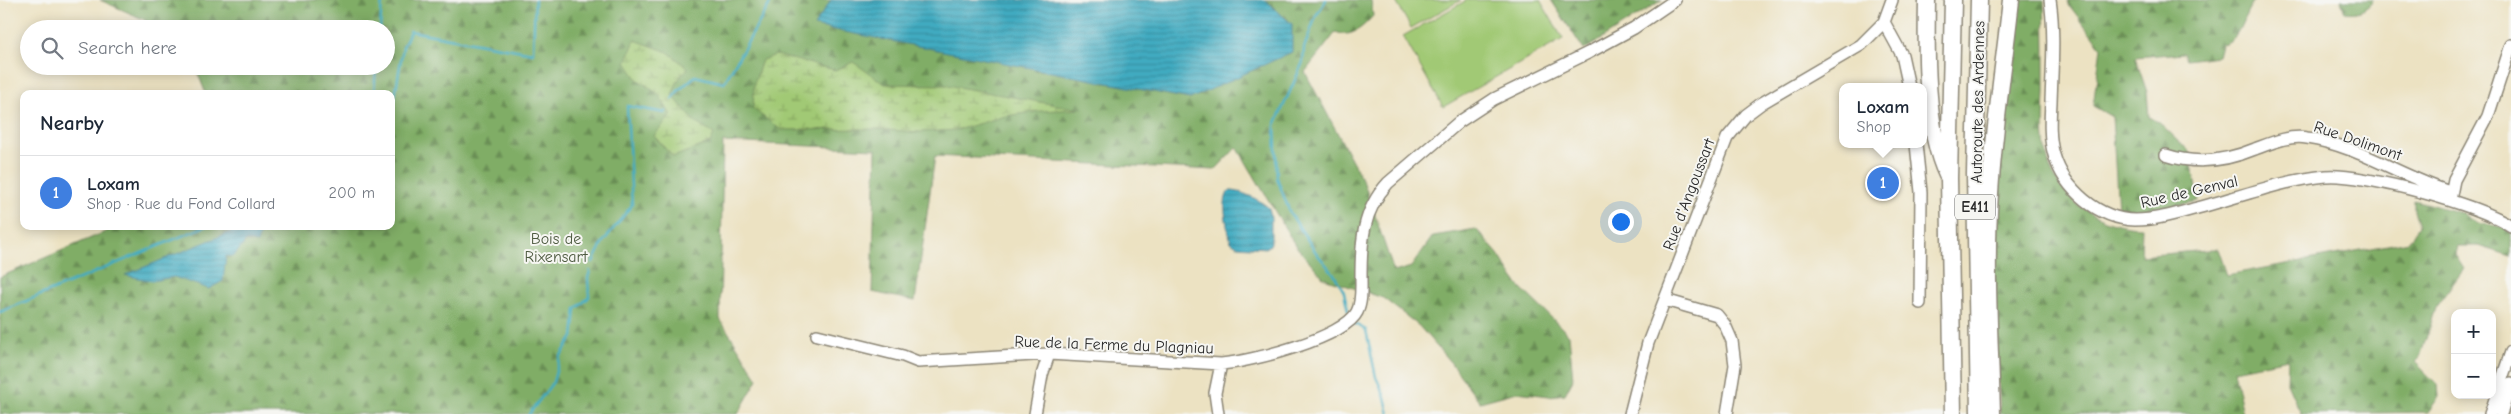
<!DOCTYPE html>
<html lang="en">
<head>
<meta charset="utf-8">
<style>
	:root { --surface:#fff; --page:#f2f2f3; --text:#1f2937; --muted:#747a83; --line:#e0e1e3; --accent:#b5179e }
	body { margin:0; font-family:"Comic Neue",sans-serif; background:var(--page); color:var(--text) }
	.controls { position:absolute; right:15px; bottom:15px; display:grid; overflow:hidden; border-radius:10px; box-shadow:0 2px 12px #0003 }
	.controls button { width:45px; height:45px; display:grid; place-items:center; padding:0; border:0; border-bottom:1px solid var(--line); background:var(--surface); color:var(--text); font:25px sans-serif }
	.you { position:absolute; left:1620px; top:221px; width:18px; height:18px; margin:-12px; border:4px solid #fff; border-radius:50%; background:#1a73e8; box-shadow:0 0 0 8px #1a73e833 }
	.badge { display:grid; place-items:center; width:32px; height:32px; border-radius:50%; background:var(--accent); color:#fff; font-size:16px; font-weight:700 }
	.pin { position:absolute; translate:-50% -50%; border:2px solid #fff; box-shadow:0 1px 5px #0006 }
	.popup { position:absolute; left:1839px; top:83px; width:88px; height:65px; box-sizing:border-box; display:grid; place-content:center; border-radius:10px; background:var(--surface); filter:drop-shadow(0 1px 4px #0005); font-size:16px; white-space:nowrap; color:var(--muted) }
	.popup b { font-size:19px; color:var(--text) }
	.popup::after { content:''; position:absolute; left:50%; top:100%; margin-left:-10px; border:10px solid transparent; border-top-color:var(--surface) }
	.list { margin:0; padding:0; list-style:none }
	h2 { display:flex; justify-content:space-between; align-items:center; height:65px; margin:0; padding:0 20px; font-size:21px }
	h2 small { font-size:16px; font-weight:400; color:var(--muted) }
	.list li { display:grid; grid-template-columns:32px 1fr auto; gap:15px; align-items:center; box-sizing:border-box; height:75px; padding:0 20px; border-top:1px solid var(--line) }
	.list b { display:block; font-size:19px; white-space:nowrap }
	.list p { margin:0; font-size:16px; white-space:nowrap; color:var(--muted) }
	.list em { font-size:16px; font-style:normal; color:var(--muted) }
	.icon { flex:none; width:28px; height:28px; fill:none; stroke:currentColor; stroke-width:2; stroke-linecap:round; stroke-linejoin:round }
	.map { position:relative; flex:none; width:2511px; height:414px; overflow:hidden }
	.search { position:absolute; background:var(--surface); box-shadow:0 2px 12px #0003; left:20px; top:20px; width:375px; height:55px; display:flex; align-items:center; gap:12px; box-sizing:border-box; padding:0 18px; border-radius:28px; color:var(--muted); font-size:19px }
	.panel { position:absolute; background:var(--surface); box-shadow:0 2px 12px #0003; left:20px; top:90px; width:375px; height:140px; border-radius:10px }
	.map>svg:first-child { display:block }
</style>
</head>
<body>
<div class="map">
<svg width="2511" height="414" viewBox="0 0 2511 414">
	<defs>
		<pattern id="forest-firs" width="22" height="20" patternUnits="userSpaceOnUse" patternTransform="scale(1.25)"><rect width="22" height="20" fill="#80ad66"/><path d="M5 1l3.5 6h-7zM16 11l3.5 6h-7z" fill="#698d54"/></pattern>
		<pattern id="wetland-marsh" width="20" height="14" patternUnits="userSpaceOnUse" patternTransform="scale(1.25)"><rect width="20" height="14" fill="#a1c974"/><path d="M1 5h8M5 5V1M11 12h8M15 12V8" fill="none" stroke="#83a35f"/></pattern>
		<pattern id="water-rules" width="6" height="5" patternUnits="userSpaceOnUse" patternTransform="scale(1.25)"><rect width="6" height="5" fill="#41abc1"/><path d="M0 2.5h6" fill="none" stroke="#378b9d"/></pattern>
	</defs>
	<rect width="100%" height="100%" fill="#f6f6f2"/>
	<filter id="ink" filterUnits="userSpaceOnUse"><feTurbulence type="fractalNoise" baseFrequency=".02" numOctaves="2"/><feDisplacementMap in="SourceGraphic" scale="10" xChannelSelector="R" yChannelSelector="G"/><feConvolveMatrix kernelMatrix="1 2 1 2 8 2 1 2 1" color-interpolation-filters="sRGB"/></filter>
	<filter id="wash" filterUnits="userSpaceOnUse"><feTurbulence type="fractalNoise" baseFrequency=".0096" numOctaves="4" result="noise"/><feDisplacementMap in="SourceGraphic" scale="20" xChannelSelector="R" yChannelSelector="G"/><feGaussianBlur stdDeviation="1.12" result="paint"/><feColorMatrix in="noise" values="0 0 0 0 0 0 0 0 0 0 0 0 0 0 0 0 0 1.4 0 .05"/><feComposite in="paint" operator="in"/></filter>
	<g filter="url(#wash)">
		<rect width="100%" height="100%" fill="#ece2c2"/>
		<path fill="#a1c974" stroke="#667a50" d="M1395,0H1461L1411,28Z
			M1467,0H1540L1563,39L1443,107L1403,36Z"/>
		<path fill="url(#forest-firs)" stroke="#566c48" d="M100,0H833L1092,79L1190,99L1292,24L1265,0H1371L1373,16C1363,27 1351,39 1336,32L1305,72L1364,183L1394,272L1411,267L1433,236L1476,229L1498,254L1518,285L1569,335L1573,379L1565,394L1549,396L1517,392L1480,402L1451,363L1419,326L1383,298L1324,278L1295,245L1237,147L1215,170L935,156L915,301L872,292L876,149L723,142L720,319L758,379L738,414H0V277L119,226H391V94H206L195,66H386V29H158L143,19Z
			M1551,0H1662L1584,50Z
			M2021,0H2044C2045,31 2045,61 2045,92C2044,115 2043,138 2048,161C2059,201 2102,227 2142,227L2141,256L2218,249L2227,275L2409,241L2419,226L2414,211V200L2461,213L2476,223L2504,227L2511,233V256L2479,246H2457L2455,255L2464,269L2437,305L2420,357L2415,362L2438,385L2439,397L2428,412L2301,414L2287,383L2288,359L2234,370L2243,414H2000L1992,237L1998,129Z
			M2068,0H2255C2242,14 2241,42 2221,44L2218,56L2186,60L2183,53L2135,57L2147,92L2149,117L2162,125L2190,152L2198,201L2147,212L2118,209L2112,117L2093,106L2101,47L2069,5Z
			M2341,0H2373V1C2366,10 2357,14 2345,12Z"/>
		<path fill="url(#wetland-marsh)" stroke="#667a50" d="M635,40L668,52L688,68L678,80L672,95L696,123L714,134L710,143L673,157L654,136L671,115L658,94L637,79L626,62Z
			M776,55L835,70L853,62L885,84L947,85L1078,109L1041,111L1005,116L957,130L919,132L872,129L781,130L753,109L754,84L762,60Z"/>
		<path fill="url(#water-rules)" stroke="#366b76" d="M831,0H1265L1292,24V52L1190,99L814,26Z
			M1229,191C1241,190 1260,200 1269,208L1271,218V244L1266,248L1237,246L1231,242C1228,229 1220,203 1229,191Z
			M245,226H266L261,229L257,243L246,241L234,256H226L223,281L209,289L174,277L152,281L125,275Z"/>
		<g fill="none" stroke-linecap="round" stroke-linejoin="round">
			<path stroke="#41abc1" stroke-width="2.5" d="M1326,0L1316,16L1304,48L1303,62L1275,125L1277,178L1290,213L1317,254L1334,274L1344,292L1348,311
				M380,29L382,0
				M374,94L376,66
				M673,99L678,91L695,76L724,83L772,0
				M394,102L403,47L410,31L533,53L535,0
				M593,262L603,242L632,205L627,106L665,113L666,111
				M0,312L206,226
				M1355,324L1366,330L1376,377L1385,397L1389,414
				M529,414L553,382L560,357L573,337L576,309L589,297L588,278L590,271"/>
		</g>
	</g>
	<g filter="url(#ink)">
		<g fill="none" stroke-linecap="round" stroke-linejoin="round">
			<defs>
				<path id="minor" d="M2050,0C2055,34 2052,68 2051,102C2050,120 2049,138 2054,155C2064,189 2098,219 2135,220C2154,220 2172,215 2190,210C2234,199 2282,180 2326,176C2363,173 2481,205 2511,226
					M1884,22L1902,55L1909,87
					M1916,144L1921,192L1920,303
					M2166,155C2196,165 2226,161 2255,149C2271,143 2289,135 2307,138C2357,145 2402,177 2450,192
					M2450,200L2454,180L2488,116L2511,45
					M1665,300L1717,315L1725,325L1732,341L1735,365L1727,414
					M817,335L903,356L918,362L1049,354L1221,364C1250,362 1344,338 1357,312C1362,302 1361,289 1361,278C1361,242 1362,211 1388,183L1459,122L1494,99L1588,53L1634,28L1675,0
					M1035,414L1042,375L1049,354
					M1218,414L1215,393L1221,364
					M1630,414L1648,343L1727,138L1746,115L1762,103L1861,45L1884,22L1892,0
					M2490,414L2511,352
					M2501,414L2511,384"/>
				<path id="highway" d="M1927,0C1926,51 1925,129 1947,175
					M1953,0L1949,178L1953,414
					M1979,0L1975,174L1979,414
					M1992,414C1990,340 1985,267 1990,193C1994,128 2004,64 2011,0"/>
			</defs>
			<use href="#minor" stroke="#8c8676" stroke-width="14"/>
			<use href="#highway" stroke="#8c8676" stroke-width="19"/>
			<use href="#minor" stroke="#fff" stroke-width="11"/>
			<use href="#highway" stroke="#fff" stroke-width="16"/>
		</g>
	</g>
	<g text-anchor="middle" stroke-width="4" stroke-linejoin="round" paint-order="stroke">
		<rect fill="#f6f6f2" stroke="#686867" stroke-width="1" x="1955" y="194.5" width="40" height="25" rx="4"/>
		<g font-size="15" font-weight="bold" fill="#2b2b2b">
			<text x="1975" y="212">E411</text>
		</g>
		<g font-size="16" fill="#2b2b2b" stroke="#f6f6f2">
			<text transform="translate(1977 102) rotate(-89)" y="6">Autoroute des Ardennes</text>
			<text transform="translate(2358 140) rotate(19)" y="6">Rue Dolimont</text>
			<text transform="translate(2189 191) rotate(-13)" y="6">Rue de Genval</text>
			<text transform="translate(1688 194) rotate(-69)" y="6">Rue d'Angoussart</text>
			<text transform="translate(1114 344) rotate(2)" y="6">Rue de la Ferme du Plagniau</text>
		</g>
		<g font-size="16" fill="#4e5a41" stroke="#f6f6f2">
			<text x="556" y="244">Bois de<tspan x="556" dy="18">Rixensart</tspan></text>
		</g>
	</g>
</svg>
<div class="controls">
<button>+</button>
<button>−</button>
</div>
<div class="you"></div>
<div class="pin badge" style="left:1883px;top:183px;background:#3f7fe0">1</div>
<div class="popup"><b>Loxam</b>Shop</div>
<div class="search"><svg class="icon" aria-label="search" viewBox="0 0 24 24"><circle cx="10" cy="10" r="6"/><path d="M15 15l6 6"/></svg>Search here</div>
<section class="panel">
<h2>Nearby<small></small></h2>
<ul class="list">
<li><span class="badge" style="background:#3f7fe0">1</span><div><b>Loxam</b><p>Shop · Rue du Fond Collard</p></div><em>200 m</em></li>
</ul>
</section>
</div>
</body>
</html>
